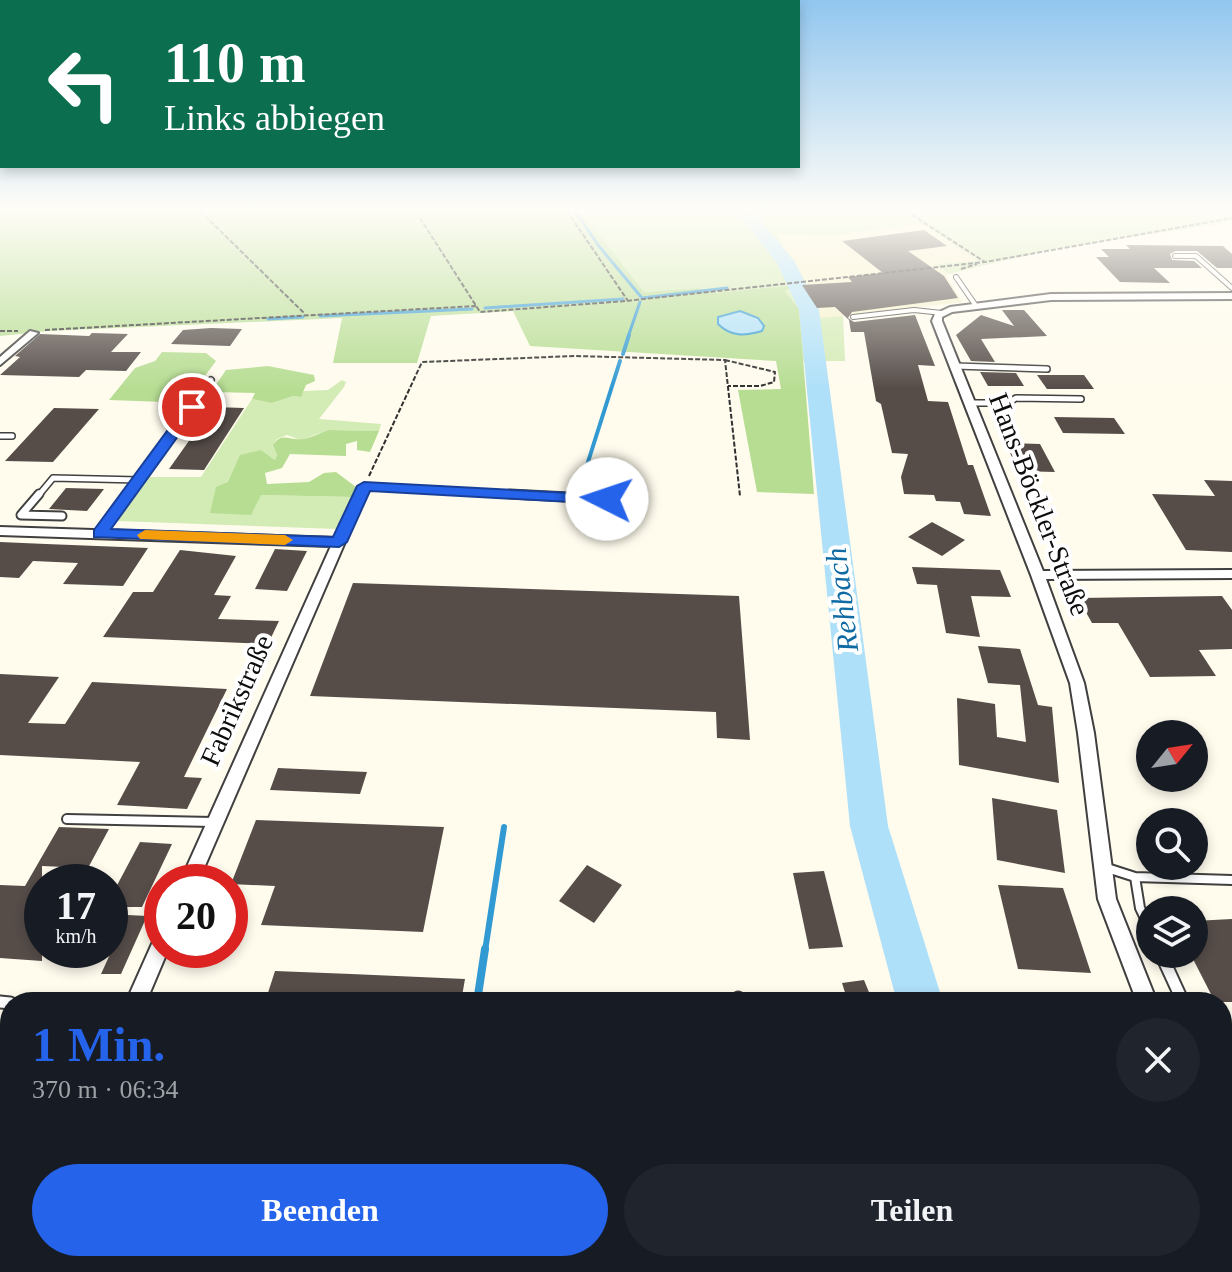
<!DOCTYPE html>
<html lang="de">
<head>
<meta charset="utf-8">
<style>
	body { margin:0; font-family:"Times New Roman",serif; background:#20242c; color:#f1f3f6; height:100vh; display:flex; flex-direction:column; font-size:30px; white-space:nowrap }
	* { box-sizing:border-box; margin:0 }
	p { font-size:26px; color:#9ea1a6 }
	.icon { flex:none; width:44px; height:44px; fill:none; stroke:currentColor; stroke-width:2; stroke-linecap:round; stroke-linejoin:round }
	.map { position:relative; flex:1; overflow:hidden }
	.panel { position:absolute; left:0px; top:992px; width:1232px; height:280px; display:flex; flex-direction:column; background:#171b24; border-radius:32px 32px 0 0; box-shadow:0 4px 12px #0003 }
	.panel>* { flex:none }
	.hud { position:absolute; left:0px; top:0px; width:800px; height:168px; box-shadow:0 4px 12px #0003; background:#0b6e4f; color:#fff; overflow:hidden }
	.needle { width:52px; rotate:60deg }
	.tools { position:absolute; left:1136px; top:720px; display:grid; gap:16px }
	.tools a { display:grid; place-items:center; width:72px; height:72px; border-radius:50%; background:#171b24; box-shadow:0 4px 12px #0003; font-size:40px }
	.speed { position:absolute; left:24px; top:864px; display:flex; gap:16px; font-size:40px; font-weight:700; text-align:center }
	.speed>* { display:grid; place-content:center; width:104px; height:104px; border-radius:50%; background:#171b24; box-shadow:0 4px 12px #0003; line-height:1 }
	.speed small { font-size:20px; font-weight:400 }
	.speed .limit { border:12px solid #d22; background:#fff; color:#111 }
	.pin { position:absolute; display:grid; place-items:center; width:68px; height:68px; color:#fff; margin:-34px; border:4px solid #fff; border-radius:50%; box-shadow:0 2px 8px #0007 }
	.me { position:absolute; width:88px; margin:-44px; rotate:274deg; stroke-linejoin:round; filter:drop-shadow(0 0 6px #0008) }
	.turn { display:flex; align-items:center; gap:28px; height:168px; padding:0 32px; font-size:36px }
	.turn .icon { width:104px; height:104px; stroke-width:2.5 }
	.turn b { display:block; font-size:56px; line-height:68px }
	.round { display:grid; place-items:center; flex:none; width:84px; height:84px; border-radius:42px; background:#20242c }
	.overview { display:flex; align-items:center; justify-content:space-between; height:136px; padding:0 32px }
	h1 { font-size:48px; font-weight:700; line-height:60px; color:#2563eb }
	.button { display:flex; gap:16px; margin-top:auto; padding:16px 32px }
	.button a { flex:1; height:92px; border-radius:48px; background:#2563eb; color:#fff; font-size:32px; font-weight:700; line-height:92px; text-align:center }
	.button a+a { background:#20242c; color:#f1f3f6 }
	.map>svg:first-child { display:block }
</style>
</head>
<body>
<div class="map">
<svg width="1232" height="1272" viewBox="0 0 1232 1272">
	<rect width="100%" height="100%" fill="#fffbed"/>
	<path fill="#f6f1cc" d="M922 224 981 262 937 265 949 274 946 276 963 302 817 319 776 234 836 235Z"/>
	<path fill="#d3ebb5" d="M581 211H734L740 216 763 211H1232V222L1053 249 949 274 936 264 979 261 922 224 836 235 777 234 817 318 843 316 845 361H803L799 309 785 291 793 285 714 293 697 288 644 292Z
		M342 380 346 382 344 387 319 419 381 424 379 431 328 430 301 440 287 435 277 439 273 445 277 455 275 460 261 450V495L352 497 337 529 117 521 150 477H201L252 399 272 403 293 396 300 397 304 391 328 390Z"/>
	<path fill="#b7dd93" d="M0 211H581L644 292 697 288 714 293 795 285 785 291 799 309 814 494 757 492 738 390 781 389 776 361 530 346 513 311 431 316 417 363H333L342 318 48 331 0 336Z
		M162 352 206 353 216 361 193 392H173L164 402 109 400 135 368 155 361Z
		M268 366 314 375 315 381 306 385 301 397 293 396 272 403 252 399 255 393 211 392 226 370Z
		M328 430 379 431 370 452 357 450V441L346 444V456L290 454 282 468 265 473 267 484 309 482 324 473 336 472 356 487 352 497 261 495 251 515 210 513 216 487 228 482 240 455 261 450 275 460 277 455 273 445C282 431 290 441 303 439 311 438 320 433 328 430Z"/>
	<path fill="#afe0f9" stroke="#329ad3" stroke-width="2" d="M740 311 758 318 764 326 762 331C745 336 731 337 718 324V317Z"/>
	<g fill="none" stroke-linecap="round" stroke-linejoin="round">
		<path stroke="#329ad3" stroke-width="3" d="M575 211 598 245 642 298 727 288
			M485 308 623 299
			M320 316 472 309
			M268 319 303 317
			M628 337 640 302"/>
		<path stroke="#329ad3" stroke-width="4" d="M623 354 629 335
			M581 484 620 361"/>
		<path stroke="#329ad3" stroke-width="6" d="M485 951 504 827"/>
		<path stroke="#329ad3" stroke-width="8" d="M477 1002 485 949
			M621 1262 633 1272"/>
		<path fill="#afe0f9" fill-rule="evenodd" d="M736 211H753L795 262 819 310 888 826 943 1002H897L850 826 799 310 777 263Z
			M969 1262H1023L1026 1272H972Z"/>
	</g>
	<path fill="#564d49" d="M924 230 947 246 908 251 944 276 958 298 852 312 848 318 854 322 915 315 935 366 918 365 928 401 948 402 968 465H973L991 516 964 514 960 502 936 501 934 495 904 494 901 477 908 454 892 453 881 404 876 401 864 332H851L849 320 835 307 817 308 802 285 852 282 848 277 883 273 842 241Z
		M1126 245 1223 246 1232 254V268H1217L1197 251H1175L1170 254 1172 260 1194 261 1202 268H1154L1170 283 1120 282 1096 257H1109L1101 249H1130Z
		M1002 310H1024L1047 336 981 339 995 362 971 361 956 335 981 315 1014 326Z
		M211 328 242 329 230 346 171 344 183 330Z
		M92 333 128 334 111 352H141L126 371 86 370 79 377 0 375 20 357 15 356 40 334 89 336Z
		M980 372 1016 373 1024 386H988Z
		M1037 375H1084L1094 389H1047Z
		M213 407 244 408 204 470 169 469Z
		M54 408 99 409 53 462 5 461Z
		M1054 417 1114 418 1125 434 1063 433Z
		M1005 443 1040 444 1055 472 1019 471Z
		M1204 480 1232 481V552L1186 550 1152 494 1215 496Z
		M66 488 104 489 87 511 49 509Z
		M932 522 965 540 942 556 908 537Z
		M0 542 46 544 148 548 123 586 63 584 78 563 33 561 19 578 0 577Z
		M275 549 307 551 287 591 255 589Z
		M180 550 236 556 214 595 231 596 218 619 279 621 268 644 103 637 133 592H153Z
		M912 567 1000 570 1011 597 971 596 980 637 946 633 937 585 917 584Z
		M353 583 739 596 750 740 717 738 716 712 310 696Z
		M1222 596 1232 610V649L1199 650 1216 676 1150 677 1118 623H1092L1078 598Z
		M978 646 1020 649 1038 705 1052 707 1059 783 959 765 957 698 995 704 997 737 1026 742 1020 685 988 683Z
		M0 674 59 677 28 723 65 724 92 682 227 689 184 777 202 778 187 809 117 805 140 762 0 755Z
		M278 768 367 772 360 794 270 790Z
		M992 798 1057 810 1065 873 997 860Z
		M256 820 444 827 423 932 261 925 275 886 231 884Z
		M59 827 109 829 88 868 42 866V961L0 958V885L25 886Z
		M140 842 172 844 142 907H110V891H114Z
		M587 865 622 885 594 923 559 901Z
		M824 871 843 947 809 949 793 873Z
		M998 885 1063 888 1091 973 1018 969Z
		M128 915 147 916 121 974H101Z
		M1232 919V1002H1215L1194 961V921Z
		M275 971 351 974 465 979 461 1002H265Z
		M864 980 873 1002H848L842 983Z"/>
	<g fill="none" stroke-linecap="round" stroke-linejoin="round">
		<defs>
			<path id="service-far4" d="M1175 256H1196L1232 288
				M956 277 976 306
				M853 317 914 310 942 313"/>
			<path id="service-far3" d="M955 366 1047 369
				M969 403H1008L1016 398 1081 399
				M0 436H12
				M38 496 53 478 139 480
				M128 496 211 380
				M360 496 364 486 547 496"/>
			<path id="service-far2" d="M39 494 21 515 62 516
				M510 494 607 499
				M100 534 129 494
				M339 542 361 494"/>
			<path id="service-far1" d="M67 819 213 822
				M1104 867 1135 877
				M1150 929 1140 908 1135 877 1232 880"/>
			<path id="service" d="M1161 954 1183 1002
				M738 998 739 1002
				M0 1002 10 1003
				M61 1002 135 1000
				M1222 1087 1232 1108
				M944 1262 947 1272"/>
			<path id="minor" d="M1232 293V299L1051 300 952 312 942 317V321L1043 571 1232 570V578L1046 579 1084 683 1094 733 1116 899 1157 1002H1137L1098 899 1078 733 1070 683 1031 575 932 321 935 314 950 307 1051 294Z
				M30 331 38 333 0 365V357Z
				M0 527 339 538 345 542 198 882H180L331 546 0 535Z
				M162 934V950H168L146 1002H126L155 937Z
				M1222 1156 1230 1159 1232 1164V1200L1224 1197 1222 1193Z
				M13 1262H38L34 1272H9Z"/>
		</defs>
		<use href="#service-far4" stroke="#404040" stroke-width="6"/>
		<use href="#service-far3" stroke="#404040" stroke-width="8"/>
		<use href="#service-far2" stroke="#404040" stroke-width="11"/>
		<use href="#service-far1" stroke="#404040" stroke-width="12"/>
		<use href="#service" stroke="#404040" stroke-width="15"/>
		<use href="#minor" stroke="#404040" stroke-width="4"/>
		<path stroke="#2f2f2f" stroke-width="2" stroke-dasharray="5 2" stroke-linecap="butt" d="M200 211 305 314
			M567 211 628 301
			M906 211 985 262
			M1229 211 1232 212
			M420 218 480 312 626 301 985 262 1232 218
			M961 269 977 264
			M45 330 476 306
			M0 331H18
			M725 360 775 372 774 382 760 386H728
			M184 434 193 435
			M369 476 422 362 575 356 725 360 740 496"/>
		<use href="#service-far4" stroke="#fff" stroke-width="4"/>
		<use href="#service-far3" stroke="#fff" stroke-width="5"/>
		<use href="#service-far2" stroke="#fff" stroke-width="7"/>
		<use href="#service-far1" stroke="#fff" stroke-width="8"/>
		<use href="#service" stroke="#fff" stroke-width="11"/>
		<use href="#minor" fill="#fff" fill-rule="evenodd"/>
	</g>
	<linearGradient id="sky" x2="0" y2="1"><stop stop-color="#91c6ef"/><stop offset="0.54" stop-color="#fffdf7"/><stop offset="1" stop-color="#fffdf7" stop-opacity="0"/></linearGradient>
	<rect width="1232" height="389" fill="url(#sky)"/>
	<path fill="#2563eb" stroke="#184099" stroke-width="2" d="M192 403 199 407 111 529 333 537 357 486 364 482 607 495 615 499 607 504 370 491 347 542 339 547 94 537V530L187 404Z"/>
	<path fill="#f59e0b" d="M145 530 285 535 293 540 285 545 140 539 137 535Z"/>
	<g text-anchor="middle" stroke-width="8" stroke-linejoin="round" paint-order="stroke">
		<g font-size="28" fill="#0d0d0d" stroke="#fff">
			<text transform="translate(1040 504) rotate(69)" y="10">Hans-Böckler-Straße</text>
			<text transform="translate(236 700) rotate(-66)" y="10">Fabrikstraße</text>
		</g>
		<g font-size="30" font-style="italic" fill="#106aa4" stroke="#fff">
			<text transform="translate(842 600) rotate(-97)" y="10">Rehbach</text>
		</g>
	</g>
</svg>
<div class="tools">
<a><svg class="needle" viewBox="-14 -14 28 28"><path d="M0-13l5 13h-10z" fill="#e53935"/><path d="M0 13l5-13h-10z" fill="#9ea1a6"/></svg></a>
<a><svg class="icon" aria-label="search" viewBox="0 0 24 24"><circle cx="10" cy="10" r="6"/><path d="M15 15l6 6"/></svg></a>
<a><svg class="icon" aria-label="layers" viewBox="0 0 24 24"><path d="M12 4l9 5-9 5-9-5zM3 14l9 5 9-5"/></svg></a>
</div>
<div class="speed"><div>17<small>km/h</small></div><div class="limit">20</div></div>
<div class="pin" style="left:192px;top:407px;background:#d93025"><svg class="icon" aria-label="arrive" viewBox="0 0 24 24"><path d="M6 21V4h12l-3 4 3 4H6"/></svg></div>
<svg class="me" style="left:607px;top:499px" viewBox="-20 -20 40 40"><circle r="19" fill="#fff"/><path d="M0-13L10 11 0 6-10 11z" fill="#2563eb"/></svg>
<div class="hud">
<div class="turn"><svg class="icon" aria-label="left" viewBox="0 0 24 24"><path d="M17 20v-9H6M10 6l-5 5 5 5"/></svg><div><b>110 m</b>Links abbiegen</div></div>
</div>
<section class="panel">
<div class="overview"><div><h1>1 Min.</h1><p>370 m · 06:34</p></div><a class="round"><svg class="icon" aria-label="close" viewBox="0 0 24 24"><path d="M6 6l12 12M18 6L6 18"/></svg></a></div>
<div class="button"><a>Beenden</a><a>Teilen</a></div>
</section>
</div>
</body>
</html>
